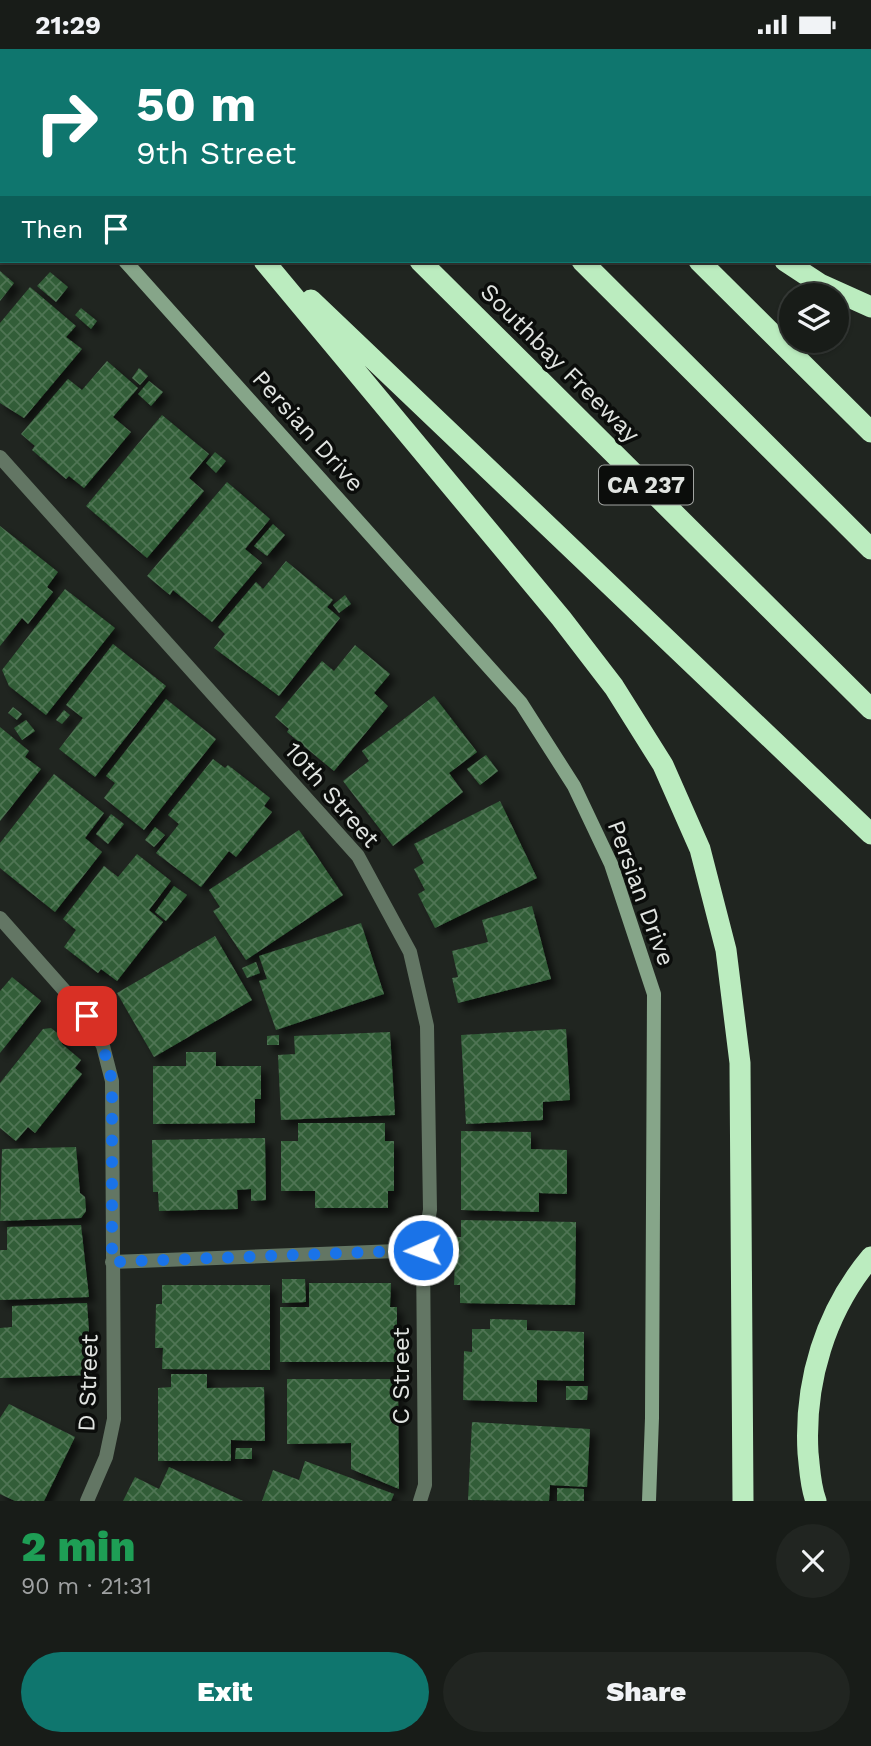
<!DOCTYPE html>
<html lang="en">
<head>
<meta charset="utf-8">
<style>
	body { margin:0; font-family:"Work Sans",sans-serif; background:#212521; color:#f1f3f6; height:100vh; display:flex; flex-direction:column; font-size:26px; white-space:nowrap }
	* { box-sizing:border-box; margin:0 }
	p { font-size:23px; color:#9fa1a2 }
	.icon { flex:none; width:38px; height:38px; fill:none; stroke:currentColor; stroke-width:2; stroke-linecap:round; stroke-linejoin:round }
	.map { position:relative; height:1452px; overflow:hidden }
	.drawer { display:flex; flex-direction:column; background:#181c18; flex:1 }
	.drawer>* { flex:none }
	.guide { position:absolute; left:0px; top:0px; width:872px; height:214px; box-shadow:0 2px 5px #0004,0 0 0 2px #363a37; background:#0f766e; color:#fff; overflow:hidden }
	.controls { position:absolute; left:779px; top:234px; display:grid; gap:14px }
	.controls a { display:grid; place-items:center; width:70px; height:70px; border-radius:50%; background:#181c18; box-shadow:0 2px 5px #0004,0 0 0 2px #363a37; font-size:35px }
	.pin { position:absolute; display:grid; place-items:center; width:60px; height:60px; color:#fff; margin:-30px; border-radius:14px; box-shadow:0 4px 10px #0006 }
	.me { position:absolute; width:77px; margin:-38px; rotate:268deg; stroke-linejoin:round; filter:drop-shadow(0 0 5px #0008) }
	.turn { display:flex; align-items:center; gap:24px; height:147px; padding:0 21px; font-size:32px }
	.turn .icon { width:91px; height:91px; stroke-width:2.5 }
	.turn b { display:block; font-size:49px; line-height:60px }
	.then { display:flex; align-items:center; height:66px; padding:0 21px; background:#0003; gap:14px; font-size:26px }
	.round { display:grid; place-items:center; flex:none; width:74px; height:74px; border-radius:37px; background:#212521 }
	.overview { display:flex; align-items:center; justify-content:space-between; height:119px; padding:0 21px }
	h1 { font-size:42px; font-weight:800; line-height:52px; color:#1e9e55 }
	.primary-button { display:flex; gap:14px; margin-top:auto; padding:14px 21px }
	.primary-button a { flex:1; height:80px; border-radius:42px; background:#0f766e; color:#fff; font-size:28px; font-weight:800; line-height:80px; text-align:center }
	.primary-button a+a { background:#212521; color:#f1f3f6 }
	.status { display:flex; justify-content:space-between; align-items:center; height:49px; padding:0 35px; background:#181c18; direction:ltr }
	.status svg { height:19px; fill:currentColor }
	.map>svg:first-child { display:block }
</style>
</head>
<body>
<div class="status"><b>21:29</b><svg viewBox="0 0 49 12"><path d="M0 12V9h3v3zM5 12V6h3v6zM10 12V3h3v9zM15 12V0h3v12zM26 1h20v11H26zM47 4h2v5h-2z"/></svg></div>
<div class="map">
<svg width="871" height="1452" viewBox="0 0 871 1452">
	<defs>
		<pattern id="building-cross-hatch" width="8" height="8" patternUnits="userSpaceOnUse" patternTransform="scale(1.75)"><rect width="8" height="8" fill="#315d37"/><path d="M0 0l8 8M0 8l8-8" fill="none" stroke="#4f7454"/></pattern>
		<filter id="shadow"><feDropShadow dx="6" dy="6" stdDeviation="3.5" flood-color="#0009"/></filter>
	</defs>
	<rect width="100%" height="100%" fill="#202520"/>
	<path fill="#262f26" d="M627 0H871V190L870 2Z"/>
	<path fill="url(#building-cross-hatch)" filter="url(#shadow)" d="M0 222 14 234 0 252Z
		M50 223 68 238 56 253 37 237Z
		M30 238 76 277 66 288 82 300 24 369 0 354V274Z
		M81 259 97 272 91 280 75 266Z
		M107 312 138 339 113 368 131 383 84 439 69 427 66 430 32 401 35 397 21 385 68 330 82 341Z
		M139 319 148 327 140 336 132 329Z
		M149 332 163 343 151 357 138 345Z
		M162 366 209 405 189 429 204 442 147 509 86 457Z
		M215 403 226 412 216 424 206 414Z
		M227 433 270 470 245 500 262 514 212 573 173 541 170 546 147 527Z
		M273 475 285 486 267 507 254 497Z
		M0 477 58 523 47 538 53 543 28 575 22 569 0 597Z
		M286 512 333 551 327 558 340 569 279 647 214 599 225 585 218 578 256 533 263 540Z
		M65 540 115 579 46 666 9 637 2 621Z
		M345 546 351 555 339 564 333 556Z
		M113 595 166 637 95 728 59 700 83 669 66 656Z
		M355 596 390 625 374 644 388 657 334 722 287 683 289 680 275 668 322 612 334 622Z
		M434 647 477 703 449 724 463 743 393 797 343 732 369 712 362 702Z
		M166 650 216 690 144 781 104 749 115 734 106 727Z
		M13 658 22 665 17 671 8 664Z
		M64 661 70 666 62 675 56 671Z
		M26 671 35 682 22 691 14 679Z
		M0 678 29 702 25 708 41 720 0 772Z
		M486 706 498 722 480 736 467 720Z
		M213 710 225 719 228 716 270 749 264 757 272 763 236 808 229 802 201 838 156 804 179 775 168 766Z
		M54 725 104 764 85 789 102 803 55 863 0 819V794Z
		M500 752 537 829 435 879 418 845 425 841 414 820 424 814 414 795Z
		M111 765 124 775 108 795 96 785Z
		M155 778 165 786 154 798 145 791Z
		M299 781 343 846 246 911 213 862 220 858 209 841Z
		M137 805 171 832 149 861 163 873 117 932 101 920 98 924 64 898 76 881 63 870 104 817 118 828Z
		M174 837 187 846 166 872 155 863Z
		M532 857 551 930 458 954 452 929 458 928 452 902 488 893 482 871Z
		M361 874 384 945 276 981 259 932 267 930 259 907Z
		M215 887 252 951 154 1008 117 944Z
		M256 913 260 924 247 929 242 919Z
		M12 928 41 952 0 1004V942Z
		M51 979 61 987 62 995 81 1011 75 1019 82 1025 35 1084 28 1078 16 1092 0 1079V1034L43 980Z
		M566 980 570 1051 543 1053V1071L466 1075 461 986Z
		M390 983 395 1066 281 1071 278 1006 295 1005 294 987Z
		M279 986V996H267V987Z
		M186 1003H216V1017H261V1050H255V1074L153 1075V1017H186Z
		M298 1074H385V1092H394V1142H388V1159H315V1142H281V1092H298Z
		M461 1082 531 1083V1100L567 1101V1145L539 1144V1163L461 1161Z
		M265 1089 266 1151 251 1152V1140L237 1141 238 1160 159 1162 158 1143H153L152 1091Z
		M76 1098 80 1144 85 1148 86 1162 81 1169 0 1172 2 1100Z
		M461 1171 576 1173 575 1256 460 1254V1236H454L456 1188H461Z
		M81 1176 89 1248 0 1251V1201H7V1178Z
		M282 1230H305L306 1253 282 1254Z
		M309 1234H391L390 1258H397V1313H280V1258H309Z
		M162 1236H270V1321L162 1320 163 1299H155L156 1255H162Z
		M87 1254 92 1326 0 1329V1279L12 1278V1257Z
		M490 1270 527 1271V1281L584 1283V1332L537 1331V1353L463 1351 464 1302 472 1303V1280H490Z
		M171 1325H207V1339L264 1338 265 1392 231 1391V1412H158V1339L171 1338Z
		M287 1330H398L399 1440 351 1420V1394L287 1395Z
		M566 1337H588L587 1351H566Z
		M9 1355 75 1388 44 1452H15L0 1445V1369Z
		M472 1373 590 1380 587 1438 550 1436 549 1452 468 1451Z
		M236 1399H252V1410H235Z
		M305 1412 394 1445 391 1452H262L273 1421 299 1431Z
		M169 1418 243 1452H123L135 1428 159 1440Z
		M557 1439 584 1440V1452H557Z"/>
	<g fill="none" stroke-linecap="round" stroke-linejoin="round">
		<path stroke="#637664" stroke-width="14" d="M698 0 700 2
			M870 134 871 135
			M0 408 358 807 410 903 427 977 430 1161 423 1201 425 1436 420 1452
			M0 869 87 967 103 997 112 1032 114 1370 106 1408 87 1452
			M112 1213 423 1201"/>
		<path stroke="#86a589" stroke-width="14" d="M0 72 2 74
			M125 212 521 654 574 737 611 815 654 945 652 1369 649 1452"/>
		<path stroke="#bbecbf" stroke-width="21" d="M57 0 58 2
			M208 0 210 2
			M370 0 372 2
			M494 0 496 2
			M264 212 561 569 614 638 663 716 700 800 726 901 740 1014 743 1452
			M420 212 871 660
			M582 212 871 500
			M699 212 871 383
			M785 212 820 235 871 258
			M311 251 871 785
			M816 1452C810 1436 810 1421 808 1404 804 1333 825 1263 871 1208"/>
	</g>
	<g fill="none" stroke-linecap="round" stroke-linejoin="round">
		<path stroke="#1a73e8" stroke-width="12" stroke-dasharray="0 21.6" d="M87 967 103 997 112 1032V1213L423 1201"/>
	</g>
	<g text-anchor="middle" stroke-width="7" stroke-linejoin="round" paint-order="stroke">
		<rect fill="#0b0d0b" stroke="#a1a4a1" stroke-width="2" x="599" y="416.5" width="94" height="39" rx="5"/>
		<g font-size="23" font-weight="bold" fill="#e1e4e1">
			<text x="646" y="444">CA 237</text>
		</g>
		<g font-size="24" fill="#e1e4e1" stroke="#0b0d0b">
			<text transform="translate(560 314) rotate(45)" y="8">Southbay Freeway</text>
			<text transform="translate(308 382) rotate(48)" y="8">Persian Drive</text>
			<text transform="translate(332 746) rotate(49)" y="8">10th Street</text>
			<text transform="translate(641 844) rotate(70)" y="8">Persian Drive</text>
			<text transform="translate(401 1327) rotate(-90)" y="8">C Street</text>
			<text transform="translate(88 1334) rotate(-88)" y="8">D Street</text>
		</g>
	</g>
</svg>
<div class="controls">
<a><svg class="icon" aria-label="layers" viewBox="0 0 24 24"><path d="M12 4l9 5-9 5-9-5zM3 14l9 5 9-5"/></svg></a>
</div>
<div class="pin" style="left:87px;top:967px;background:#d93025"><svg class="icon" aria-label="arrive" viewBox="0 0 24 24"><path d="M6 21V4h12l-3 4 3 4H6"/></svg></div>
<svg class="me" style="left:423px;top:1201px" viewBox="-20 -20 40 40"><circle r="17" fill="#1a73e8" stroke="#fff" stroke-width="3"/><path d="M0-11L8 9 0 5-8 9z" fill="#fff"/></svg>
<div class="guide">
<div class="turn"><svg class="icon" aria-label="right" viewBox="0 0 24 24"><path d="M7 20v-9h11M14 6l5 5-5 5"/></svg><div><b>50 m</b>9th Street</div></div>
<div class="then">Then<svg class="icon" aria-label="arrive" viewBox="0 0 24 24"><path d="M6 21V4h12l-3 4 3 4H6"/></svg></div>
</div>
</div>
<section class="drawer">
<div class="overview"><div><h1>2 min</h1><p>90 m · 21:31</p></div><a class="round"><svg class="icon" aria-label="close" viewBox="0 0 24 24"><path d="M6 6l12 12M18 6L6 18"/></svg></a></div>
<div class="primary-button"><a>Exit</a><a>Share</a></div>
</section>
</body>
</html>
